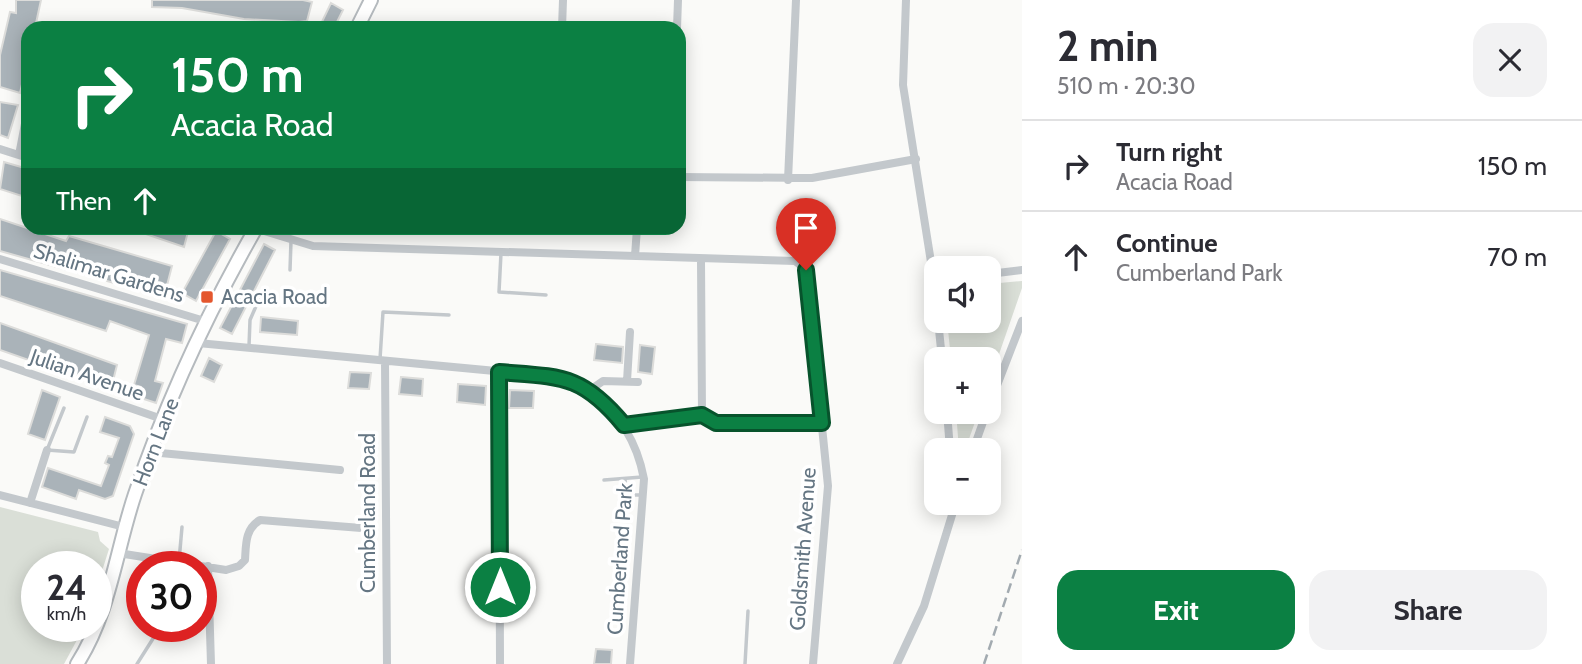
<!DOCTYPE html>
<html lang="en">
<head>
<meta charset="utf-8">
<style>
	body { margin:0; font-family:Cabin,sans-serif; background:#f2f2f3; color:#2b2b33; height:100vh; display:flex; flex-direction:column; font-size:26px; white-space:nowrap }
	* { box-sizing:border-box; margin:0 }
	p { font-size:23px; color:#7c7c81 }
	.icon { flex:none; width:38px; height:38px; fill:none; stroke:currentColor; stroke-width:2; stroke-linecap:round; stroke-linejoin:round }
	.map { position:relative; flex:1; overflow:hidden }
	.panel { display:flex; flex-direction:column; background:#fff; width:560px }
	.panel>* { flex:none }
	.hud { position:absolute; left:21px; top:21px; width:665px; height:214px; border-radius:21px; box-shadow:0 4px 18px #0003; background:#0b8043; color:#fff; overflow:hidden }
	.fabs { position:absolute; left:924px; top:256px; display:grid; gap:14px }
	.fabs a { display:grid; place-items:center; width:77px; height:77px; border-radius:14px; background:#fff; box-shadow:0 4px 18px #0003; font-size:35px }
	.speed { position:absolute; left:21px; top:551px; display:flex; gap:14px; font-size:35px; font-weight:700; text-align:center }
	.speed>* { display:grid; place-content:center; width:91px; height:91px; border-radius:50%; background:#fff; box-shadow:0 4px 18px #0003; line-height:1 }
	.speed small { font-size:18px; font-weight:400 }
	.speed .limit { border:10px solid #d22; background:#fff; color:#111 }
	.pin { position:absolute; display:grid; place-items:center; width:60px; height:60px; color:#fff; margin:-72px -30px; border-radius:50% 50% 50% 0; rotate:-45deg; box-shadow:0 0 7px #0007 }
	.pin .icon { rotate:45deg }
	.me { position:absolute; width:77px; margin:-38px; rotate:0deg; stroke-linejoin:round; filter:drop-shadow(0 0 5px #0008) }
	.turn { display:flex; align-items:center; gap:24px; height:147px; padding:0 35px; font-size:32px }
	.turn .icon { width:91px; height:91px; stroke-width:2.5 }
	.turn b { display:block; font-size:49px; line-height:60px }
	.then { display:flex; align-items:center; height:66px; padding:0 35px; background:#0003; gap:14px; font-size:26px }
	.round { display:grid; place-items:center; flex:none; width:74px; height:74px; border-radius:21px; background:#f2f2f3 }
	.summary { display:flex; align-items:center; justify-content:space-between; height:119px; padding:0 35px }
	h1 { font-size:42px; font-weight:700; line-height:52px }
	.action { display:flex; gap:14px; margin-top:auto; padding:14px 35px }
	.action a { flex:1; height:80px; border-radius:21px; background:#0b8043; color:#fff; font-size:28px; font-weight:700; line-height:80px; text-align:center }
	.action a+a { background:#f2f2f3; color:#2b2b33 }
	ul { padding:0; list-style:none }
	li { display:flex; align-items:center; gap:21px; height:91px; padding:0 35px; border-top:2px solid #e1e1e2 }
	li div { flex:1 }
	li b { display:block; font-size:26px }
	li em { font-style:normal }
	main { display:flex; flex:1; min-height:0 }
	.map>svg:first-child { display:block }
</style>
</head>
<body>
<main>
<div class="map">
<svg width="1022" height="664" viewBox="0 0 1022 664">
	<rect width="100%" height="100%" fill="#fafaf8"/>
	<path fill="#dadfd7" d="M1022 281V288L989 383V359H951L947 320H989V284Z
		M956 411H979L965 450H959Z
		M0 507 98 532 100 541 109 549 96 590V567H37V626L84 627 64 664H0Z"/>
	<path fill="#aab3b9" stroke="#dcdcda" stroke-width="2" d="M16 0H41L35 28H28V58L20 93 0 87V55L10 12 16 13Z
		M152 0H303L312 2 307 21 299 22 244 19 182 8 152 7Z
		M331 3 343 10 334 28H319Z
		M0 102 18 105 8 138 0 135Z
		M4 162 28 169V198L0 189Z
		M0 219 66 241 69 236 172 266 164 297 0 251Z
		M128 228H189L184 247Z
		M216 231 230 239 196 301 182 293Z
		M264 244 275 250 232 334 220 328Z
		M0 270 187 324 182 343 166 339 155 381 163 383 156 403 138 397 141 387 134 385 149 335 110 321 106 331 0 296Z
		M261 317 298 321 297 335 260 332Z
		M0 323 117 365 111 389 0 350Z
		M596 344 623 347 622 363 594 360Z
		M640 345 655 347 652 374 638 372Z
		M209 358 222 365 214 382 201 376Z
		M350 372 371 373 369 389 348 388Z
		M401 377 423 379 422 396 399 394Z
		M458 384 486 386 485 405 457 402Z
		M42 390 60 397 45 440 28 434Z
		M510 390 534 391 533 408H509Z
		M105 417 130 426 134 434 113 496 105 499 79 490 76 499 42 487 48 468 101 486 109 465 105 463 108 456 112 457 119 438 100 432Z
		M596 649 612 650 611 664H594Z"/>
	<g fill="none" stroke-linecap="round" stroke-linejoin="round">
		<defs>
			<path id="primary" d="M357 28 371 0
				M77 664C110 613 116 550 135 494 166 402 208 312 256 228"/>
		</defs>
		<use href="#primary" stroke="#b5babe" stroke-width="16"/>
		<path stroke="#c3c8cc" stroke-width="3.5" d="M501 253 499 292 546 295
			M290 270 291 241
			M249 346 250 320 263 290
			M380 359 383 312 449 315
			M64 408 47 450 74 452 87 417
			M625 479 626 495H643
			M604 480 642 477
			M179 561 182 527
			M137 664 161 626
			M745 664 748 611"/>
		<path stroke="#c3c8cc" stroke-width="8" d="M906 0 903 85 934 281
			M562 28 563 0
			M677 28 678 0
			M0 149 28 158
			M19 155 28 108
			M679 177 812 178 916 159
			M788 180 796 0
			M255 228 313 246 795 261 806 269 828 486 813 664
			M635 256 637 228
			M0 259 208 322
			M701 260 702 415 716 423H822
			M989 274 1022 270
			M936 281V304
			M938 320 942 359
			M198 343 559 377 590 390 603 381 638 382
			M385 361 387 664
			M0 363 162 419
			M499 372 500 664
			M627 381 630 332
			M590 390C619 414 637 441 644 479L630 664
			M989 406 1022 321
			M947 411 950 450
			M624 425 702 415
			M973 450 987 411
			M150 452 340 470
			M0 495 124 527
			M30 503 47 450
			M118 553 226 570 239 566 245 560C246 544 245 529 260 520L374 529
			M208 566 211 664
			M897 664 924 606 956 502"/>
		<use href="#primary" stroke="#fff" stroke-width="12"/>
		<path stroke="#a2aab0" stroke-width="2.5" stroke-dasharray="10 5" stroke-linecap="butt" d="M984 664 1022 550"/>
	</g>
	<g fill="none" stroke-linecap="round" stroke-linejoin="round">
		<defs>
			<path id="route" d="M500 587 499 372C561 377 582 374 624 425L702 415 716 423H822L806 270"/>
		</defs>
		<use href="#route" stroke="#07532c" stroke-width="18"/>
		<use href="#route" stroke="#0b8043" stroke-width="12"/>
	</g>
	<rect fill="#e4572e" stroke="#fff" stroke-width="2.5" x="200" y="290" width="14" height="14" rx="3.5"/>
	<g text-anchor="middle" stroke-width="7" stroke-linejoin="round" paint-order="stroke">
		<g font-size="21" fill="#657683" stroke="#fff">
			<text transform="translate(109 273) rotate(17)" y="7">Shalimar Gardens</text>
			<text transform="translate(87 375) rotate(19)" y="7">Julian Avenue</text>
			<text transform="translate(156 442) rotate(-69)" y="7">Horn Lane</text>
			<text transform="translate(368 513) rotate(-90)" y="7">Cumberland Road</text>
			<text transform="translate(803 549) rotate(-86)" y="7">Goldsmith Avenue</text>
			<text transform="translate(620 559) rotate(-86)" y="7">Cumberland Park</text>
		</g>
		<g font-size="21" fill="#657683" stroke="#fff" text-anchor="start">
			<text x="221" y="304">Acacia Road</text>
		</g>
	</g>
</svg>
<div class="fabs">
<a><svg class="icon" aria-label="sound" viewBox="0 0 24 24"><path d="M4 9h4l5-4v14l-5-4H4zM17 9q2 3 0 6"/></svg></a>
<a>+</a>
<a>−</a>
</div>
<div class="speed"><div>24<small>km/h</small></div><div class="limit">30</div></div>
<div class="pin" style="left:806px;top:270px;background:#d93025"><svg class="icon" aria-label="arrive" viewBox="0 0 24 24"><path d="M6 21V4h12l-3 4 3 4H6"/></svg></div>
<svg class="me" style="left:500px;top:587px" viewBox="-20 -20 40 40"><circle r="17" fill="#0b8043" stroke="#fff" stroke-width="3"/><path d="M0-11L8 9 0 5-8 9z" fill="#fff"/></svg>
<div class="hud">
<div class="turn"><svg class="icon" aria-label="right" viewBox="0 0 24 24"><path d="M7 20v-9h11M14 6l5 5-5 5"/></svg><div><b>150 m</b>Acacia Road</div></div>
<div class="then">Then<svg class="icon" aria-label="ahead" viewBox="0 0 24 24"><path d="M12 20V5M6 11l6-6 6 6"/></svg></div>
</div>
</div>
<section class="panel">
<div class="summary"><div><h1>2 min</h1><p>510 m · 20:30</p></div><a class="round"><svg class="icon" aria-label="close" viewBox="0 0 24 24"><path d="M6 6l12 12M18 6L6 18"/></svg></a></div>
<ul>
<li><svg class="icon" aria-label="right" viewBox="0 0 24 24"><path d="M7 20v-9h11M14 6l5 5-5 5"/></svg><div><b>Turn right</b><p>Acacia Road</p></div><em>150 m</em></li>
<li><svg class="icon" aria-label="ahead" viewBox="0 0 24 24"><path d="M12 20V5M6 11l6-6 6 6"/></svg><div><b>Continue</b><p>Cumberland Park</p></div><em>70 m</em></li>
</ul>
<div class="action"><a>Exit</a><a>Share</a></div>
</section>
</main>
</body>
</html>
